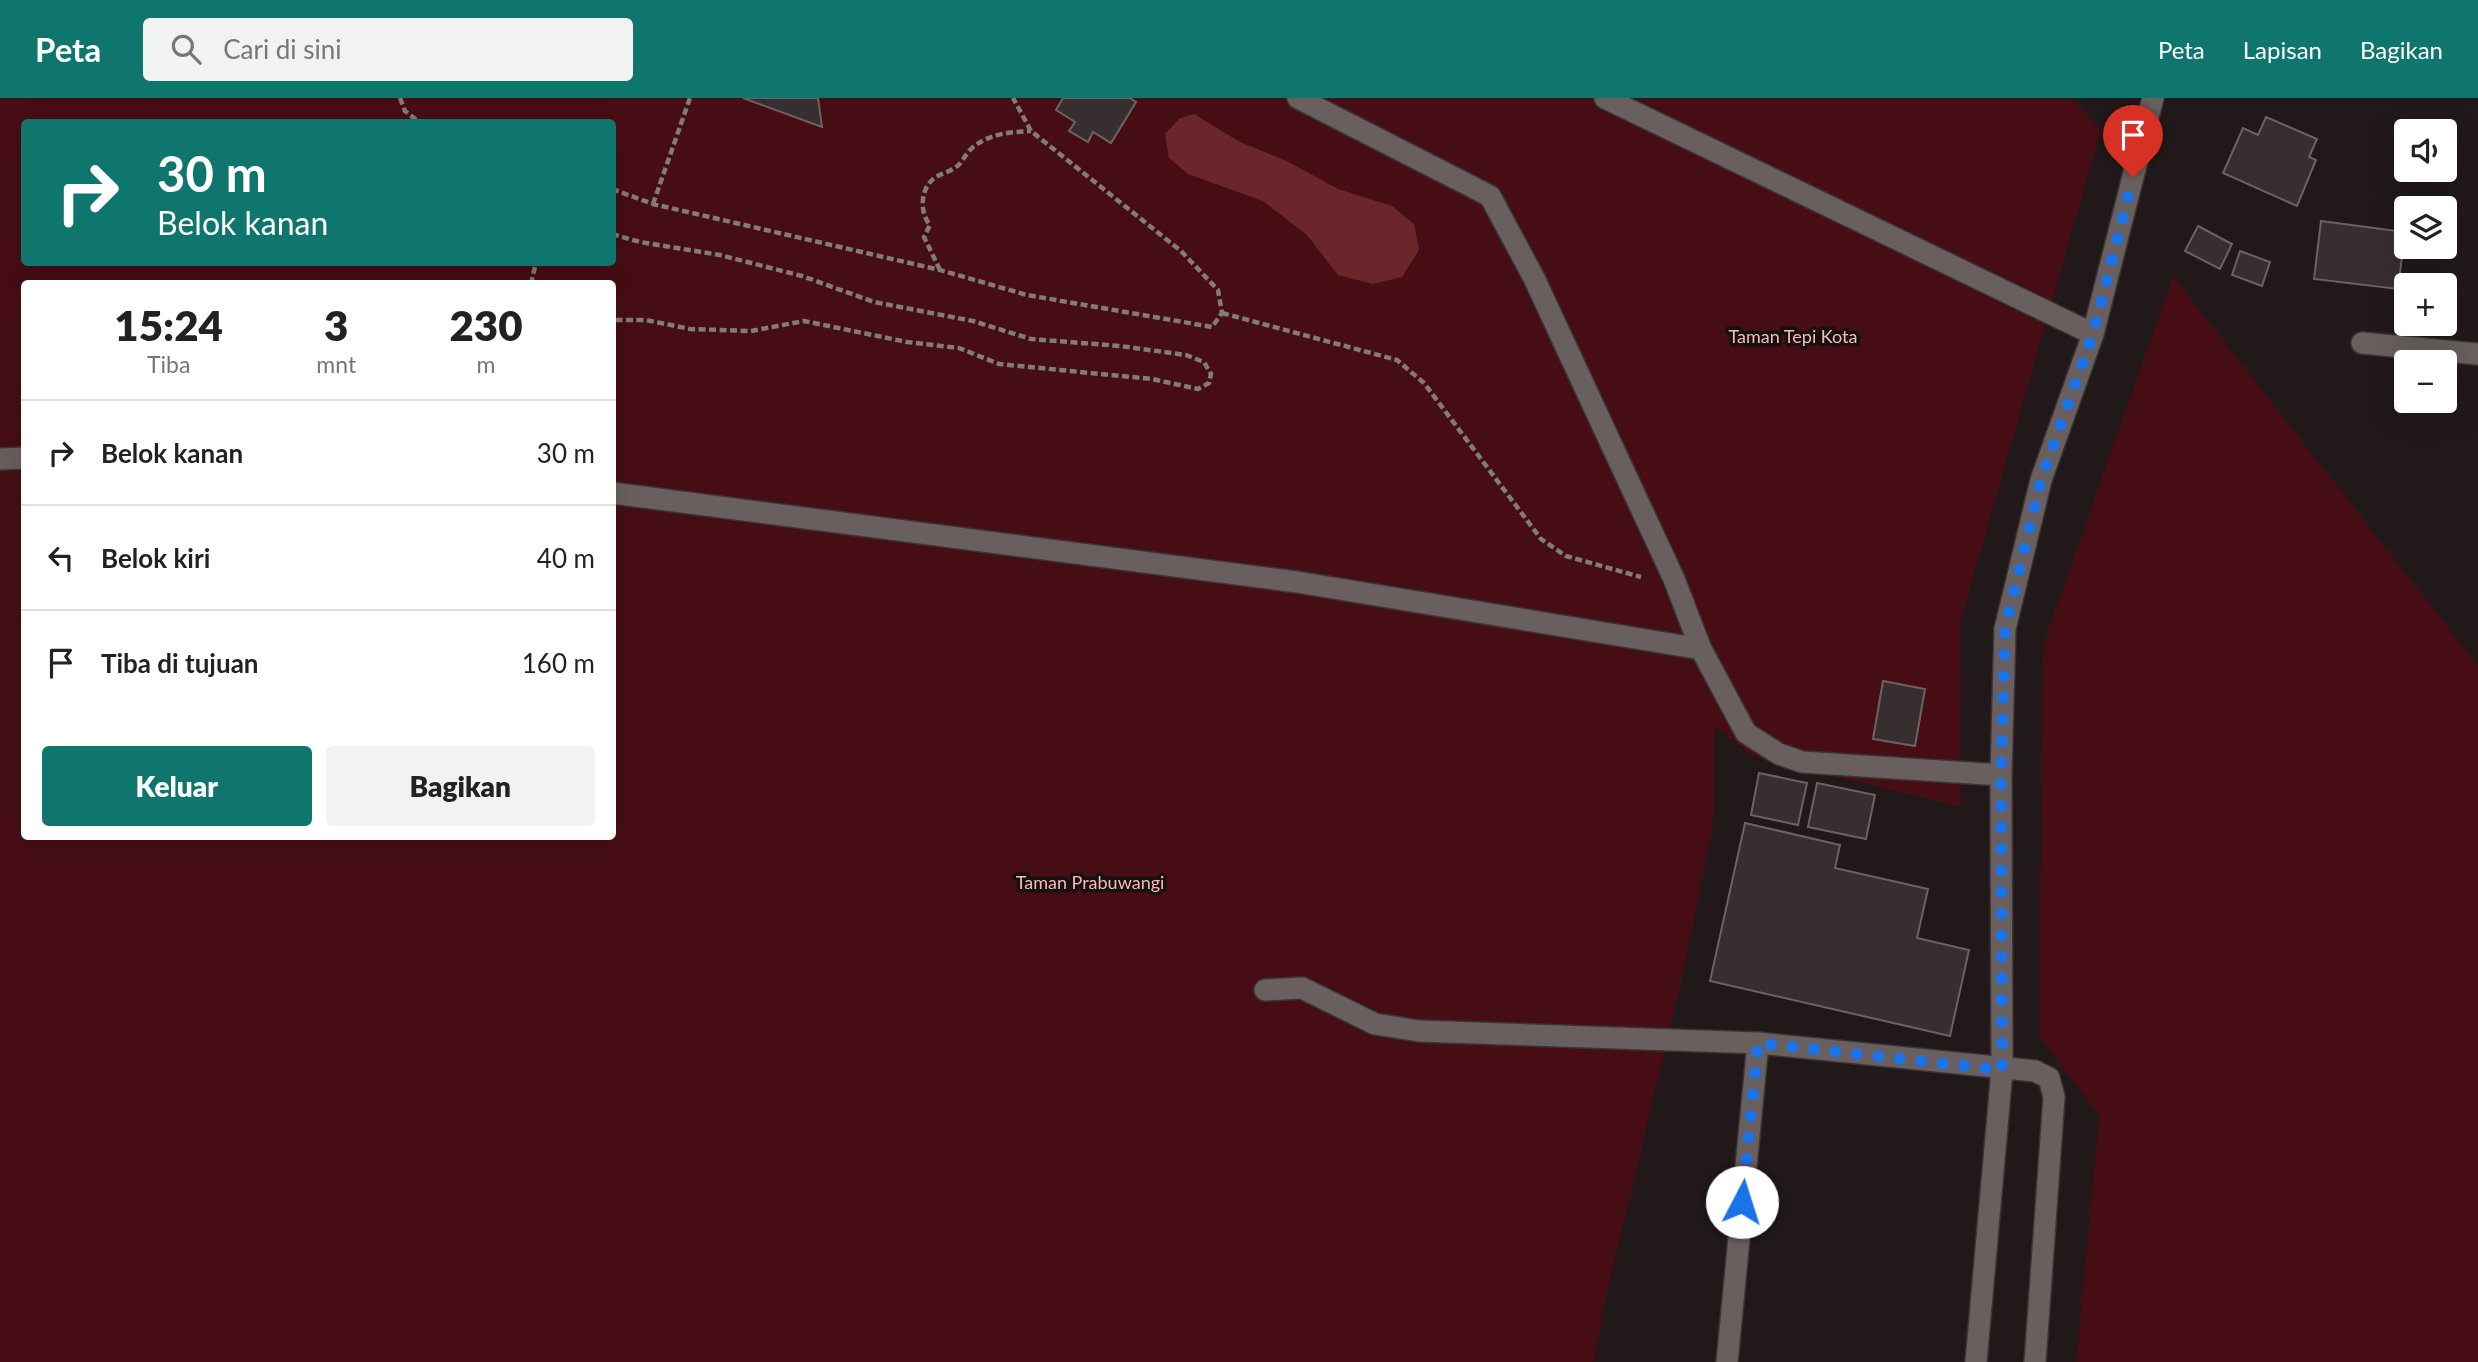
<!DOCTYPE html>
<html lang="id">
<head>
<meta charset="utf-8">
<style>
	body { margin:0; font-family:Lato,sans-serif; background:#f2f2f2; color:#222; height:100vh; display:flex; flex-direction:column; font-size:26px; white-space:nowrap }
	* { box-sizing:border-box; margin:0 }
	p { font-size:23px; color:#767676 }
	.icon { flex:none; width:38px; height:38px; fill:none; stroke:currentColor; stroke-width:2; stroke-linecap:round; stroke-linejoin:round }
	.map { position:relative; flex:1; overflow:hidden }
	.details { position:absolute; left:21px; top:182px; width:595px; height:560px; display:flex; flex-direction:column; background:#fff; border-radius:7px; box-shadow:0 7px 28px #0002 }
	.details>* { flex:none }
	.banner { position:absolute; left:21px; top:21px; width:595px; height:147px; border-radius:7px; box-shadow:0 7px 28px #0002; background:#0f766e; color:#fff; overflow:hidden }
	.tools { position:absolute; left:2394px; top:21px; display:grid; gap:14px }
	.tools a { display:grid; place-items:center; width:63px; height:63px; border-radius:7px; background:#fff; box-shadow:0 7px 28px #0002; font-size:35px }
	.pin { position:absolute; display:grid; place-items:center; width:60px; height:60px; color:#fff; margin:-72px -30px; border-radius:50% 50% 50% 0; rotate:-45deg; box-shadow:0 0 7px #0007 }
	.pin .icon { rotate:45deg }
	.me { position:absolute; width:77px; margin:-38px; rotate:5deg; stroke-linejoin:round; filter:drop-shadow(0 0 5px #0008) }
	.turn { display:flex; align-items:center; gap:24px; height:147px; padding:0 21px; font-size:32px }
	.turn .icon { width:91px; height:91px; stroke-width:2.5 }
	.turn b { display:block; font-size:49px; line-height:60px }
	.eta { display:flex; justify-content:space-evenly; align-items:center; height:119px; text-align:center }
	.eta b { font-size:42px; font-weight:800; line-height:49px }
	.cta { display:flex; gap:14px; margin-top:auto; padding:14px 21px }
	.cta a { flex:1; height:80px; border-radius:7px; background:#0f766e; color:#fff; font-size:28px; font-weight:800; line-height:80px; text-align:center }
	.cta a+a { background:#f2f2f2; color:#222 }
	ul { padding:0; list-style:none }
	li { display:flex; align-items:center; gap:21px; height:105px; padding:0 21px; border-top:2px solid #e0e0e0 }
	li div { flex:1 }
	li b { display:block; font-size:26px }
	li em { font-style:normal }
	header { display:flex; align-items:center; gap:42px; box-sizing:border-box; height:98px; padding:0 35px; background:#0f766e; color:#fff }
	header strong { font-size:33px }
	nav { display:flex; gap:38px; margin-inline-start:auto; font-size:24px }
	.search { width:490px; height:63px; background:#f2f2f2; display:flex; align-items:center; gap:18px; box-sizing:border-box; padding:0 24px; border-radius:7px; color:#767676; font-size:26px }
	.map>svg:first-child { display:block }
</style>
</head>
<body>
<header>
<strong>Peta</strong>
<div class="search"><svg class="icon" aria-label="search" viewBox="0 0 24 24"><circle cx="10" cy="10" r="6"/><path d="M15 15l6 6"/></svg>Cari di sini</div>
<nav><a>Peta</a><a>Lapisan</a><a>Bagikan</a></nav>
</header>
<div class="map">
<svg width="2478" height="1264" viewBox="0 0 2478 1264">
	<rect width="100%" height="100%" fill="#211919"/>
	<path fill="#460e14" fill-rule="evenodd" d="M0 0H2071L2101 32 1960 526 1961 709 1752 658 1715 628 1714 719 1686 862 1604 1208 1594 1264H0ZM24 24H612V164H24ZM24 186H612V738H24Z
		M2173 178 2478 568V1264H2076L2099 1017 2039 938 2043 547Z"/>
	<path fill="#6a262b" d="M1194 16 1240 44 1287 63 1338 91 1392 108 1414 126 1419 152 1402 179 1373 186 1338 177 1307 137 1263 103 1188 76 1169 60 1165 36 1180 20Z"/>
	<path fill="#372f2f" stroke="#6c6262" stroke-width="2" d="M743 0H818L822 29Z
		M1063 0H1130L1136 4 1111 45 1093 34 1088 44 1069 33 1075 24 1056 12Z
		M2266 19 2317 41 2309 59 2316 62 2297 108 2223 75 2243 30 2258 37Z
		M2321 123 2405 134 2398 191 2314 181Z
		M2198 128 2232 146 2220 171 2185 153Z
		M2240 153 2270 164 2262 188 2232 177Z
		M1883 583 1925 591 1915 648 1873 641Z
		M1759 675 1807 685 1798 727 1751 717Z
		M1817 685 1875 697 1866 741 1808 729Z
		M1745 725 1840 747 1835 770 1928 791 1917 840 1969 852 1950 938 1710 883Z"/>
	<g fill="none" stroke-linecap="round" stroke-linejoin="round">
		<defs>
			<path id="minor" d="M1298 0 1490 98 1534 180 1674 481 1701 551
				M1605 0 2093 236
				M2362 245 2478 256
				M0 361 24 360
				M612 395 1297 484 1701 551 1746 635 1779 656 1802 664 2001 677
				M1265 892 1302 890 1375 926 1419 933 1758 945 2035 973 2049 980 2054 999 2035 1264
				M1727 1264 1758 945
				M1976 1264 2002 972 2001 677 2005 531 2041 382 2093 236 2153 0"/>
		</defs>
		<use href="#minor" stroke="#3a3535" stroke-width="24"/>
		<path stroke="#817b7a" stroke-width="4.5" stroke-dasharray="7 3.5" stroke-linecap="butt" d="M400 0 405 13 419 24
			M612 91 653 106 940 172 1027 197 1212 229 1222 215 1218 192 1181 153 1031 33 1013 0
			M653 106 690 0
			M612 136 640 144 720 157 802 178 874 204 973 223 1031 241 1120 248 1186 257 1204 264 1211 276 1209 285 1198 291 1152 281 999 266 959 250 907 244 804 223 751 233 690 231 646 222H612
			M940 172 924 139 930 127C919 114 920 89 936 79 942 75 950 74 956 69 962 65 965 57 970 52 986 36 1009 34 1031 33
			M531 186 536 164
			M1222 215 1397 262 1424 285 1541 441 1566 458 1641 479"/>
		<use href="#minor" stroke="#695f5f" stroke-width="21"/>
	</g>
	<g fill="none" stroke-linecap="round" stroke-linejoin="round">
		<path stroke="#1a73e8" stroke-width="12" stroke-dasharray="0 21.6" d="M1742 1104 1758 945 2002 972 2001 677 2005 531 2041 382 2093 236 2133 79"/>
	</g>
	<g text-anchor="middle" stroke-width="7" stroke-linejoin="round" paint-order="stroke">
		<g font-size="18" fill="#f9b8b8" stroke="#171010">
			<text x="1793" y="245">Taman Tepi Kota</text>
			<text x="1090" y="791">Taman Prabuwangi</text>
		</g>
	</g>
</svg>
<div class="tools">
<a><svg class="icon" aria-label="sound" viewBox="0 0 24 24"><path d="M4 9h4l5-4v14l-5-4H4zM17 9q2 3 0 6"/></svg></a>
<a><svg class="icon" aria-label="layers" viewBox="0 0 24 24"><path d="M12 4l9 5-9 5-9-5zM3 14l9 5 9-5"/></svg></a>
<a>+</a>
<a>−</a>
</div>
<div class="pin" style="left:2133px;top:79px;background:#d93025"><svg class="icon" aria-label="arrive" viewBox="0 0 24 24"><path d="M6 21V4h12l-3 4 3 4H6"/></svg></div>
<svg class="me" style="left:1742px;top:1104px" viewBox="-20 -20 40 40"><circle r="19" fill="#fff"/><path d="M0-13L10 11 0 6-10 11z" fill="#1a73e8"/></svg>
<div class="banner">
<div class="turn"><svg class="icon" aria-label="right" viewBox="0 0 24 24"><path d="M7 20v-9h11M14 6l5 5-5 5"/></svg><div><b>30 m</b>Belok kanan</div></div>
</div>
<section class="details">
<div class="eta">
<div><b>15:24</b><p>Tiba</p></div>
<div><b>3</b><p>mnt</p></div>
<div><b>230</b><p>m</p></div>
</div>
<ul>
<li><svg class="icon" aria-label="right" viewBox="0 0 24 24"><path d="M7 20v-9h11M14 6l5 5-5 5"/></svg><div><b>Belok kanan</b></div><em>30 m</em></li>
<li><svg class="icon" aria-label="left" viewBox="0 0 24 24"><path d="M17 20v-9H6M10 6l-5 5 5 5"/></svg><div><b>Belok kiri</b></div><em>40 m</em></li>
<li><svg class="icon" aria-label="arrive" viewBox="0 0 24 24"><path d="M6 21V4h12l-3 4 3 4H6"/></svg><div><b>Tiba di tujuan</b></div><em>160 m</em></li>
</ul>
<div class="cta"><a>Keluar</a><a>Bagikan</a></div>
</section>
</div>
</body>
</html>
